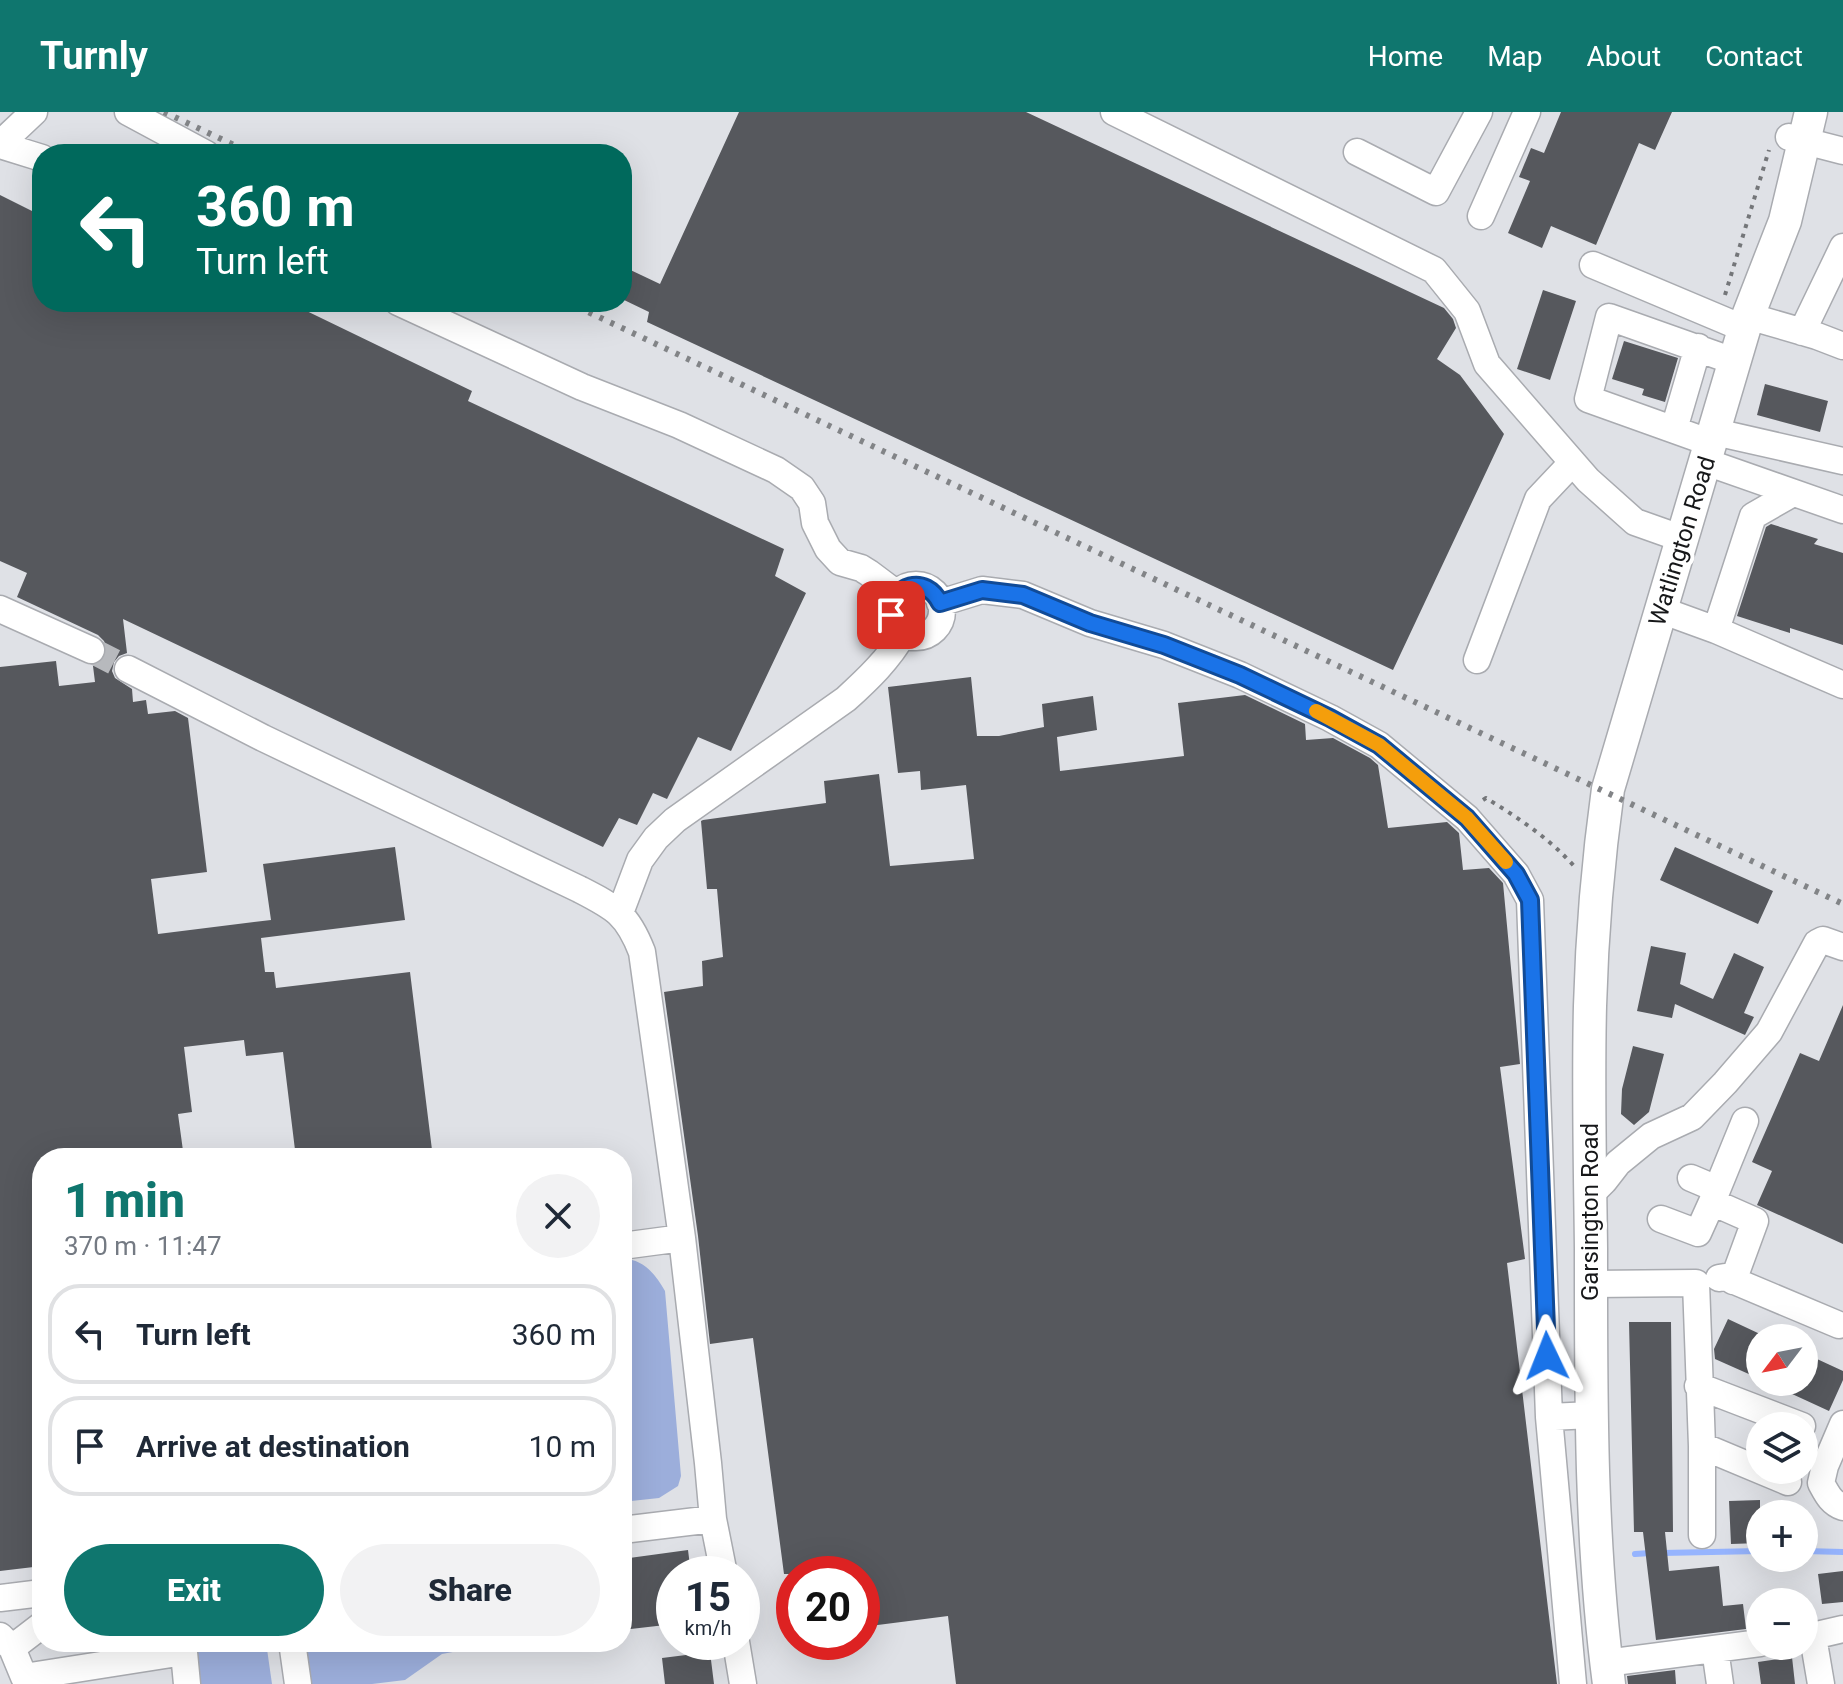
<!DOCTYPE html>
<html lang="en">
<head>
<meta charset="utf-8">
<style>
	body { margin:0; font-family:Roboto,sans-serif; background:#f2f2f3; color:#1f2937; height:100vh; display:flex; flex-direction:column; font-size:30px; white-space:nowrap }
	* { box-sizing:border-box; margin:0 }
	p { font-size:26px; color:#747a83 }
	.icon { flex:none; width:44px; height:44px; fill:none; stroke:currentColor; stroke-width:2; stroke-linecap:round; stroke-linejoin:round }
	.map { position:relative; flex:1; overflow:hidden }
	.sheet { position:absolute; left:32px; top:1036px; width:600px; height:504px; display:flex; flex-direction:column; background:#fff; border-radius:32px; box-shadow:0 8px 32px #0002 }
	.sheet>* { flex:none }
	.banner { position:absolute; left:32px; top:32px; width:600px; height:168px; border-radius:32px; box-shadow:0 8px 32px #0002; background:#00695c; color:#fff; overflow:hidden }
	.needle { width:52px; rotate:238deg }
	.fabs { position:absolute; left:1746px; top:1212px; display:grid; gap:16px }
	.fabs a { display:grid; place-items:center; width:72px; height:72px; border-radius:50%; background:#fff; box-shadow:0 8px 32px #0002; font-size:40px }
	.speed { position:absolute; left:656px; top:1444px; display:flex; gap:16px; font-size:40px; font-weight:700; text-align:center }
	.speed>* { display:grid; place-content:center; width:104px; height:104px; border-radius:50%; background:#fff; box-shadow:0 8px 32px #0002; line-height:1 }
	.speed small { font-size:20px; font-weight:400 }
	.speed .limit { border:12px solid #d22; background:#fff; color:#111 }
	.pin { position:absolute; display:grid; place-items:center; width:68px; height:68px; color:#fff; margin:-34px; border-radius:16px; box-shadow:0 4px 12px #0006 }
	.me { position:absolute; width:88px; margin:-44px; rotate:358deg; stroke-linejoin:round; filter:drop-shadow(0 0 6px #0008) }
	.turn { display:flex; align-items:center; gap:28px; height:168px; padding:0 32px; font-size:36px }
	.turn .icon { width:104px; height:104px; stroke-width:2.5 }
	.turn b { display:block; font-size:56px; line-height:68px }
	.round { display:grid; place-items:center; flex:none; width:84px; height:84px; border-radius:42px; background:#f2f2f3 }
	.headline { display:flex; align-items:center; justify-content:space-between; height:136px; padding:0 32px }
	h1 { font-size:48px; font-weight:800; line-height:60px; color:#0f766e }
	.action { display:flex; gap:16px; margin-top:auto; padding:16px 32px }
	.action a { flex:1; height:92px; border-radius:48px; background:#0f766e; color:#fff; font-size:32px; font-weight:800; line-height:92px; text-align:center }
	.action a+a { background:#f2f2f3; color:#1f2937 }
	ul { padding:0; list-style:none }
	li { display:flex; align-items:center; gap:24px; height:100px; margin:0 16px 12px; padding:0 16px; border:4px solid #e0e1e3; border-radius:32px }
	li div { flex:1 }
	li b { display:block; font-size:30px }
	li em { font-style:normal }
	header { display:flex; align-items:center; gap:48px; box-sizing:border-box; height:112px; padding:0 40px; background:#0f766e; color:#fff }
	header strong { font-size:38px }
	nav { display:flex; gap:44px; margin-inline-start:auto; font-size:28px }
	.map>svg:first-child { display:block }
</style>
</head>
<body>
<header>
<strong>Turnly</strong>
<nav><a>Home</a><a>Map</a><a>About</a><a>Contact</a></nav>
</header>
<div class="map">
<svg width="1843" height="1572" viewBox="0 0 1843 1572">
	<rect width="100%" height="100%" fill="#dfe1e6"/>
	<path fill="#9caedb" d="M622 1147C643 1146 656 1163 665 1179L681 1364 678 1374 659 1386 622 1390Z
		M190 1530H266L272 1572H195Z
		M305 1530H468L469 1537 442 1542 405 1568 372 1572H310Z"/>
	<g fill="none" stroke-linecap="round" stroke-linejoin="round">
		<path stroke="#96b4fe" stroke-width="6" d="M1804 1439 1843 1440
			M1662 1441 1760 1439
			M1635 1442 1651 1441"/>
	</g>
	<path fill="#56585d" d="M739 0H1026L1444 196 1453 207 1456 216 1437 247 1460 263 1504 322 1393 558 647 210 649 200 622 187V154L660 172Z
		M1561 0H1672L1655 38 1639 31 1596 133 1551 114 1542 136 1508 121 1530 69 1519 65 1531 36 1544 41Z
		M0 83 42 104V190H288L472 279 468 289 784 437 775 464 806 481 731 639 698 625 667 687 653 681 637 713 619 706 603 735 123 507 127 541 119 544 114 550 112 559 115 566 132 577 133 590 146 588 148 602 175 599 188 606 207 760 151 767 158 822 271 808 263 752 395 735 405 808 261 826 265 860H274L276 876 410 860 433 1046H296L283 940 246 944 244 928 184 935 192 1000 178 1002 184 1046H42V1454L0 1459V555L56 549 59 574 95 570 93 554 101 550 105 545 107 537 104 529 98 523 17 485 27 461 0 449Z
		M1543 178 1576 189 1550 268 1517 257Z
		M1624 229 1678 246 1665 290 1642 283 1644 277 1612 267Z
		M1765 272 1828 289 1820 320 1757 303Z
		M1771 412 1818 427 1814 432 1843 441V533L1790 516V521L1737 504 1766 415Z
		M971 565 977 624H999L1044 615 1042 592 1093 584 1097 618 1057 625 1060 659 1184 644 1178 591 1245 583 1305 612 1306 628 1333 626 1370 646 1378 653 1388 716 1447 710 1459 721 1463 758 1489 756 1503 771 1520 952 1500 955 1525 1147 1507 1151 1557 1572H956L948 1504 862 1515V1462H784L753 1226 710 1232 698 1124 664 880 703 874 702 849 723 845 717 777H707L701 709 703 708 826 691 824 669 879 662 890 754 974 747 966 673 921 678 920 659 898 661 888 575Z
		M1675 735 1773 779 1758 812 1660 768Z
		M1651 834 1686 841 1680 872 1713 887 1734 841 1764 855 1744 901 1754 905 1745 923 1675 892 1672 906 1637 899Z
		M1843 893V1132L1757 1093 1772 1059 1752 1050 1800 941 1819 949Z
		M1633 934 1664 942 1649 1000 1634 1013 1621 1002 1622 977Z
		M1728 1207 1760 1222V1267L1715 1247 1714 1237Z
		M1629 1210H1671L1673 1420H1665L1669 1459 1719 1454 1723 1494 1743 1492 1746 1517 1656 1528 1643 1420H1634Z
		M1804 1241 1843 1259V1268L1829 1299 1766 1270H1804Z
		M1760 1388V1431L1731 1432 1729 1389Z
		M688 1438 691 1462H674V1512L622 1518V1447Z
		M1843 1459V1490L1822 1492 1818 1462Z
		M710 1540 714 1572H665L662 1546Z
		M1792 1545 1795 1572H1761L1758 1550Z
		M1675 1558 1676 1572H1628L1627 1564Z"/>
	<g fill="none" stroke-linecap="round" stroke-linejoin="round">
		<path stroke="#b7b9bd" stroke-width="26" stroke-dasharray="26 13" stroke-linecap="butt" d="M91 538 128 557"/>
		<defs>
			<path id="minor" d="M128 0 206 42
				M1114 0 1434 158 1467 199 1487 252 1588 368 1635 410 1683 427
				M1789 25 1843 39
				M0 32 34 0
				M0 33 42 46
				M1357 40 1436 80 1479 0
				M1481 104 1527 0
				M1593 153 1745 217
				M398 190 582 275 679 313 776 358 802 376 812 391 815 411 828 437 840 450 861 456 869 461 897 482
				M1748 204 1817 224 1843 234
				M1802 220 1843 135
				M1674 317 1698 235
				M1715 320 1843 349
				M1711 331 1588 287 1609 205 1736 250
				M1706 350 1843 398
				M890 499a26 26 0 1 1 52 0a26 26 0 1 1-52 0Z
				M940 491 982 478 1023 483 1090 511 1164 533 1240 563 1330 606 1379 633 1467 706 1516 762 1530 788 1549 1305 1592 1303
				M0 497 91 538
				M1661 498 1716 518 1843 573
				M1716 518 1753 404 1793 381
				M1477 548 1538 387 1572 351
				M128 557 263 626 579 777C614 795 627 801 642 840L682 1126 708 1351 713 1407 724 1462
				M620 801 640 748 656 726 675 708 846 587C868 567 889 547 903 522
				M1691 1066 1717 1077
				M1590 1083 1604 1069 1618 1051 1651 1024 1692 1005 1725 971 1769 920 1817 831 1823 828 1843 835
				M1712 1090 1745 1009
				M1661 1107 1698 1121 1712 1090 1755 1109 1733 1169
				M622 1134 682 1126
				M1719 1166 1725 1165 1839 1213
				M1591 1172 1696 1171 1702 1334V1423
				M1698 1274 1802 1314
				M1549 1305 1573 1572
				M1843 1312 1825 1354 1821 1371C1827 1382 1831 1391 1843 1395
				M1702 1334 1788 1370
				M622 1418 713 1407
				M0 1486 42 1481
				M0 1524 12 1536 24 1565 184 1540
				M1813 1525 1821 1572
				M1804 1526 1843 1517
				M183 1530 187 1572
				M292 1530 298 1572
				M736 1530 743 1572
				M12 1536 42 1513
				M1715 1537 1720 1572
				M1606 1551 1760 1531"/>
			<path id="major" d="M1609 1572C1590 1428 1591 1281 1591 1136 1590 1056 1588 975 1590 894 1592 821 1598 749 1608 677L1748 204 1785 109 1811 0"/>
		</defs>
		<use href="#minor" stroke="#a9abb0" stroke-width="29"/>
		<use href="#major" stroke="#a9abb0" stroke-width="35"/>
		<path stroke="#747679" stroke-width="4" stroke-dasharray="4 6" stroke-linecap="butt" d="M1725 183 1769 38
			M1483 688 1486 686C1517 705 1549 726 1574 754"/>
		<use href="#minor" stroke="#fff" stroke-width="26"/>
		<use href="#major" stroke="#fff" stroke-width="32"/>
		<path stroke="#828487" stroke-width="6" stroke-dasharray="4 8" stroke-linecap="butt" d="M164 0 253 42
			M567 190 1843 792"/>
	</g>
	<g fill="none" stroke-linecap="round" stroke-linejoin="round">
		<defs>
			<path id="route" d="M891 503C891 472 926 462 940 491L982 478 1023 483 1090 511 1164 533 1240 563 1330 606 1379 633 1467 706 1516 762 1530 788 1547 1244"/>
		</defs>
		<use href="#route" stroke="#114b97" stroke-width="20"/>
		<use href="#route" stroke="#1a73e8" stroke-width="14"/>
		<path stroke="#f59e0b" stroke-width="14" d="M1316 599 1379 633 1467 706 1506 750"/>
	</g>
	<g text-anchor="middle" stroke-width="8" stroke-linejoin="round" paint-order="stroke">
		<g font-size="24" fill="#161719" stroke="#fff">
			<text transform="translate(1682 429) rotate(-73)" y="8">Watlington Road</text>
			<text transform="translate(1590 1100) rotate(-90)" y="8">Garsington Road</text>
		</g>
	</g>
</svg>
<div class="fabs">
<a><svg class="needle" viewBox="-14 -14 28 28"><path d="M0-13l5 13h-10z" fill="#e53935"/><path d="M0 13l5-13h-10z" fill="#747a83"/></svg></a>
<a><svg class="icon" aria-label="layers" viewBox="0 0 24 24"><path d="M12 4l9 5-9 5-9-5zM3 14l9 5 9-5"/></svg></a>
<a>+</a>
<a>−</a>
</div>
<div class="speed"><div>15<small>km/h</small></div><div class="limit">20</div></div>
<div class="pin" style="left:891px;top:503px;background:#d93025"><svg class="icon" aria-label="arrive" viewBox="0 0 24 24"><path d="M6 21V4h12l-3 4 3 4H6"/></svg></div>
<svg class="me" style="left:1547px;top:1244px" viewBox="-20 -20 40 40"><path d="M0-17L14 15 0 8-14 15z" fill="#1a73e8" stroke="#fff" stroke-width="4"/></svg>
<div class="banner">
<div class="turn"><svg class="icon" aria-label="left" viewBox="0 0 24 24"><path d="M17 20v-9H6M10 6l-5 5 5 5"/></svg><div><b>360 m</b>Turn left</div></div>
</div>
<section class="sheet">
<div class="headline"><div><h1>1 min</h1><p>370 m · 11:47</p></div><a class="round"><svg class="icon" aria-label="close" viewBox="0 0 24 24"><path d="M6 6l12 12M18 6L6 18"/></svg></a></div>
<ul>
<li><svg class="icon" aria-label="left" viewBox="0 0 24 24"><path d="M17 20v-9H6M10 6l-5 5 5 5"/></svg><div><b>Turn left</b></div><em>360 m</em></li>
<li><svg class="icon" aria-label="arrive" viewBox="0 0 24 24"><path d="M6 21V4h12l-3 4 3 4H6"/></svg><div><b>Arrive at destination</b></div><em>10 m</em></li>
</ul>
<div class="action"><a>Exit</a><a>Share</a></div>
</section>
</div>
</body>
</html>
